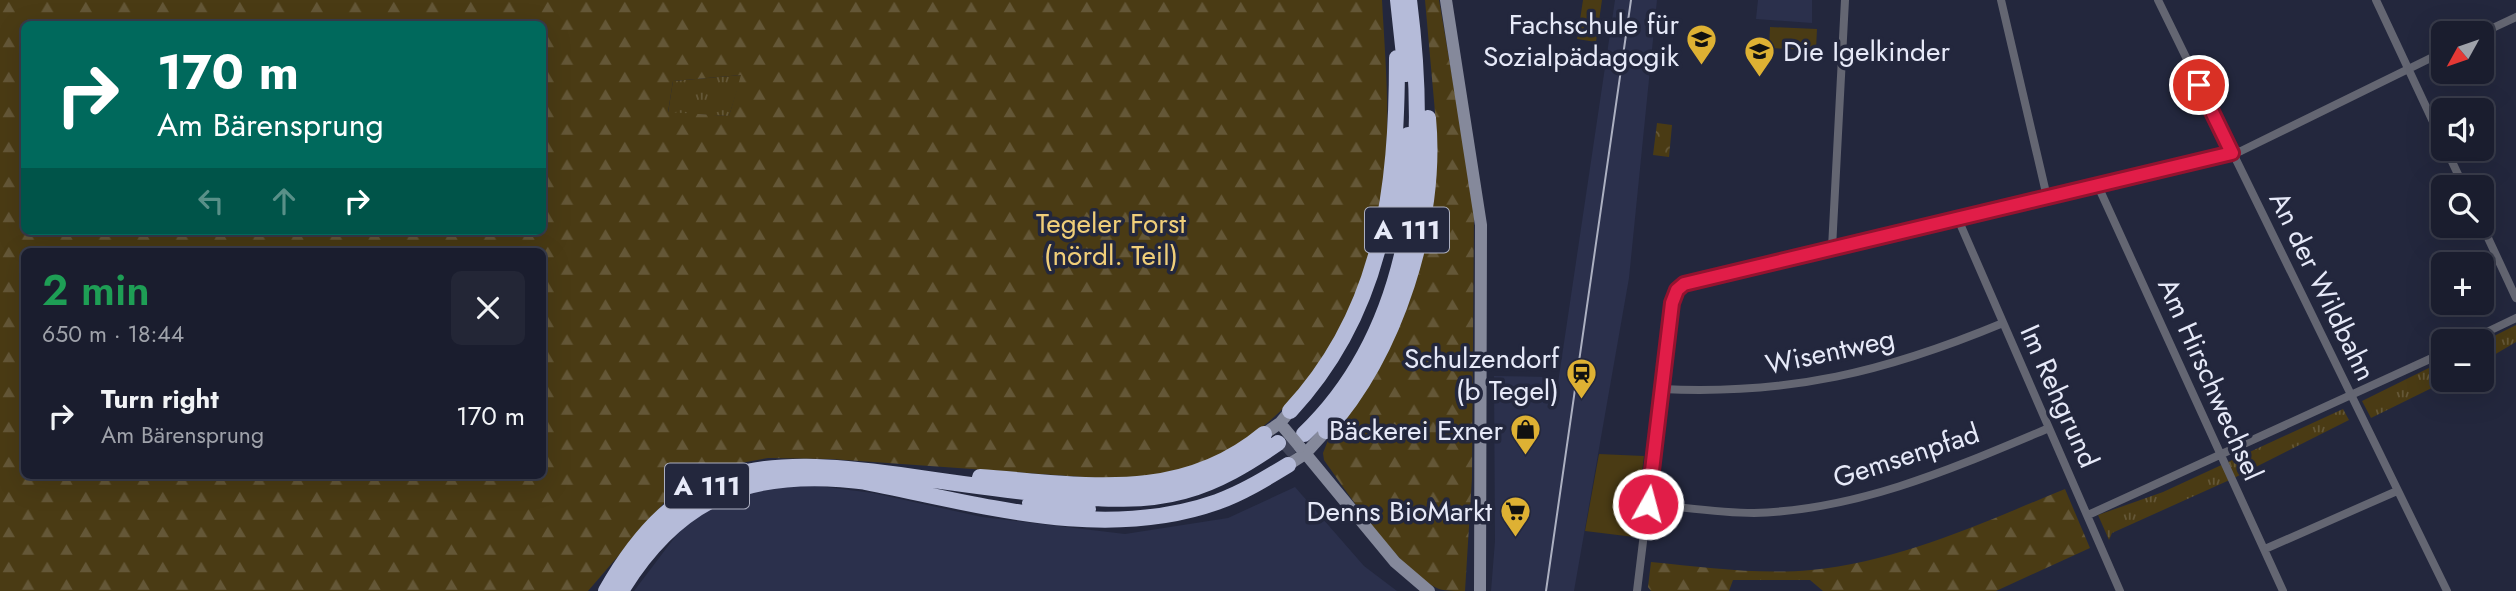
<!DOCTYPE html>
<html lang="en">
<head>
<meta charset="utf-8">
<style>
	body { margin:0; font-family:Jost,sans-serif; background:#232636; color:#f1f3f6; height:100vh; display:flex; flex-direction:column; font-size:26px; white-space:nowrap }
	* { box-sizing:border-box; margin:0 }
	p { font-size:23px; color:#9fa2aa }
	.icon { flex:none; width:38px; height:38px; fill:none; stroke:currentColor; stroke-width:2; stroke-linecap:round; stroke-linejoin:round }
	.map { position:relative; flex:1; overflow:hidden }
	.panel { position:absolute; left:21px; top:248px; width:525px; height:231px; display:flex; flex-direction:column; background:#1a1d2e; border-radius:10px; box-shadow:0 7px 28px #0002,0 0 0 2px #383b4a }
	.panel>* { flex:none }
	.top-card { position:absolute; left:21px; top:21px; width:525px; height:214px; border-radius:10px; box-shadow:0 7px 28px #0002,0 0 0 2px #383b4a; background:#00695c; color:#fff; overflow:hidden }
	.needle { width:46px; rotate:230deg }
	.fabs { position:absolute; left:2431px; top:21px; display:grid; gap:14px }
	.fabs a { display:grid; place-items:center; width:63px; height:63px; border-radius:10px; background:#1a1d2e; box-shadow:0 7px 28px #0002,0 0 0 2px #383b4a; font-size:35px }
	.pin { position:absolute; display:grid; place-items:center; width:60px; height:60px; color:#fff; margin:-30px; border:4px solid #fff; border-radius:50%; box-shadow:0 2px 7px #0007 }
	.me { position:absolute; width:77px; margin:-38px; rotate:7deg; stroke-linejoin:round; filter:drop-shadow(0 0 5px #0008) }
	.turn { display:flex; align-items:center; gap:24px; height:147px; padding:0 21px; font-size:32px }
	.turn .icon { width:91px; height:91px; stroke-width:2.5 }
	.turn b { display:block; font-size:49px; line-height:60px }
	.lanes { display:flex; align-items:center; height:66px; padding:0 21px; background:#0003; justify-content:center; gap:35px; direction:ltr }
	.lanes .off { opacity:.35 }
	.round { display:grid; place-items:center; flex:none; width:74px; height:74px; border-radius:10px; background:#232636 }
	.overview { display:flex; align-items:center; justify-content:space-between; height:119px; padding:0 21px }
	h1 { font-size:42px; font-weight:600; line-height:52px; color:#1e9e55 }
	ul { padding:0; list-style:none }
	li { display:flex; align-items:center; gap:21px; height:98px; padding:0 21px }
	li div { flex:1 }
	li b { display:block; font-size:26px }
	li em { font-style:normal }
	.map>svg:first-child { display:block }
</style>
</head>
<body>
<div class="map">
<svg width="2516" height="591" viewBox="0 0 2516 591">
	<defs>
		<pattern id="grass-tufts" width="24" height="20" patternUnits="userSpaceOnUse" patternTransform="scale(1.75)"><rect width="24" height="20" fill="#4a3b14"/><path d="M3 7l-1-3M5 7V3M7 7l1-3M15 17l-1-3M17 17v-4M19 17l1-3" fill="none" stroke="#645737"/></pattern>
		<pattern id="forest-firs" width="22" height="20" patternUnits="userSpaceOnUse" patternTransform="scale(1.75)"><rect width="22" height="20" fill="#4a3b14"/><path d="M5 1l3.5 6h-7zM16 11l3.5 6h-7z" fill="#645737"/></pattern>
		<pattern id="park-crowns" width="20" height="18" patternUnits="userSpaceOnUse" patternTransform="scale(1.75)"><rect width="20" height="18" fill="#4a3b14"/><path d="M2 6a3 3 0 1 1 6 0M12 15a3 3 0 1 1 6 0" fill="none" stroke="#645737"/></pattern>
	</defs>
	<rect width="100%" height="100%" fill="#23273d"/>
	<path fill="#2b304c" d="M1615 0H1657L1629 278 1574 591H1491L1495 541 1494 376 1549 377 1558 383Z
		M1758 0H1812V23L1756 19Z
		M794 483 873 493 982 517 1125 534 1228 518 1295 487 1364 566 1397 591H634L684 525 719 504 763 488Z"/>
	<path fill="url(#grass-tufts)" d="M742 75 729 116 668 113 673 81Z
		M2516 325V342L2482 362V342Z
		M2443 361V380H2448L2371 418 2362 401Z
		M2343 409 2349 420 2234 478 2112 533 2109 540 2098 515 2163 492Z"/>
	<path fill="url(#forest-firs)" fill-rule="evenodd" d="M0 0H1382C1385 58 1391 118 1384 176 1368 308 1308 433 1172 474 1157 478 1140 479 1125 480L831 459 768 458 741 463 707 477 664 503 588 591H0ZM24 24H542V231H24ZM741 75 729 116 668 112 673 81ZM24 252H542V476H24Z
		M1425 0H1439L1474 204 1472 478 1465 591C1457 591 1446 591 1439 589 1401 573 1348 494 1324 460L1323 453 1434 173 1435 112Z
		M2065 489 2090 548 1996 591H1823L1810 580H1733L1729 591H1651L1648 587 1651 562C1704 567 1758 575 1811 570 1901 561 1982 523 2065 489Z"/>
	<path fill="url(#park-crowns)" d="M1657 123 1672 125 1669 157 1653 155Z"/>
	<path fill="#4a3b14" d="M1583 0H1602L1596 42 1577 39Z
		M1770 27 1817 29 1816 50 1769 48Z
		M1599 454 1644 456 1634 537 1585 531Z"/>
	<g fill="none" stroke-linecap="round" stroke-linejoin="round">
		<path stroke="#404459" stroke-width="16" stroke-dasharray="16 8" stroke-linecap="butt" d="M1284 452 1304 434"/>
		<path stroke="#646672" stroke-width="8" d="M2001 0 2047 197
			M2158 0 2447 591
			M2376 0 2443 143
			M2482 33 2516 17
			M2446 149 2464 187
			M2098 186 2283 591
			M1958 219 2120 591
			M2482 225 2516 298
			M1832 248 1845 0
			M2468 341 2516 318
			M1662 389C1790 395 1885 372 2003 323
			M1648 504C1683 507 1718 513 1754 513 1859 510 1954 468 2049 428
			M2088 515 2443 353
			M2265 549 2397 491
			M1637 591 1672 303 1677 290 1684 284 2241 151 2443 52"/>
		<path stroke="#85899b" stroke-width="12" d="M1446 0 1481 225 1480 591
			M1264 434 1280 423 1290 411
			M1300 447 1395 562 1429 591
			M1288 465 1305 454 1326 431"/>
		<path stroke="#b5bbd9" stroke-width="16" d="M1398 0 1406 74
			M1398 220 1408 135
			M1290 411C1383 311 1397 190 1397 58
			M1326 431C1396 353 1438 222 1428 118
			M1304 434C1420 323 1428 148 1409 0
			M980 477C1081 484 1179 505 1264 434
			M860 481C976 503 1101 543 1217 502 1242 493 1265 479 1288 465
			M1030 503 1088 509
			M606 591C680 460 763 456 900 475 954 483 1008 491 1063 496 1102 499 1145 502 1184 491 1218 482 1249 463 1278 443
			M621 591C681 492 757 467 869 482"/>
		<path stroke="#acb0c1" stroke-width="2" d="M1546 591 1631 0"/>
		<path stroke="#85899b" stroke-width="12" d="M1284 428 1300 447"/>
	</g>
	<g fill="none" stroke-linecap="round" stroke-linejoin="round">
		<defs>
			<path id="route" d="M1648 504 1672 303 1677 290 1684 284 2232 153 2199 85"/>
		</defs>
		<use href="#route" stroke="#92132f" stroke-width="18"/>
		<use href="#route" stroke="#e11d48" stroke-width="12"/>
	</g>
	<defs>
		<symbol id="school-pin" viewBox="-11 -11 22 30"><path d="M0 17L-7.5 6A9.5 9.5 0 1 1 7.5 6Z" fill="#deb133" stroke="#23273d"/><path d="M0-5L7-2L0 1L-7-2ZM-4 1L0 2.5L4 1V4Q0 6-4 4Z" fill="#111"/></symbol>
		<symbol id="station-pin" viewBox="-11 -11 22 30"><path d="M0 17L-7.5 6A9.5 9.5 0 1 1 7.5 6Z" fill="#deb133" stroke="#23273d"/><path d="M-3-6H3Q5-6 5-4V2Q5 4 3 4L4.5 6H3L1.5 4h-3L-3 6H-4.5L-3 4Q-5 4-5 2V-4Q-5-6-3-6ZM-3.5-4v3h7v-3ZM-3.5 1v1.5H-2V1ZM2 1v1.5H3.5V1Z" fill="#111"/></symbol>
		<symbol id="shop-pin" viewBox="-11 -11 22 30"><path d="M0 17L-7.5 6A9.5 9.5 0 1 1 7.5 6Z" fill="#deb133" stroke="#23273d"/><path d="M-5-2.5h2.3a2.7 3.5 0 0 1 5.4 0H5L5.5 6h-11ZM-1.5-2.5h3a1.5 2.3 0 0 0-3 0Z" fill="#111"/></symbol>
		<symbol id="supermarket-pin" viewBox="-11 -11 22 30"><path d="M0 17L-7.5 6A9.5 9.5 0 1 1 7.5 6Z" fill="#deb133" stroke="#23273d"/><path d="M-6-5.5h2.5l.6 2H6L4.5 2H-2.5L-4.4-4H-6ZM-1.5 3.2a1.3 1.3 0 1 0 .1 0ZM3 3.2a1.3 1.3 0 1 0 .1 0Z" fill="#111"/></symbol>
	</defs>
	<g fill-rule="evenodd">
		<use href="#school-pin" x="1684" y="22" width="35" height="47"/>
		<use href="#school-pin" x="1742" y="34" width="35" height="47"/>
		<use href="#station-pin" x="1564" y="356" width="35" height="47"/>
		<use href="#shop-pin" x="1508" y="412" width="35" height="47"/>
		<use href="#supermarket-pin" x="1498" y="494" width="35" height="47"/>
	</g>
	<g text-anchor="middle" stroke-width="7" stroke-linejoin="round" paint-order="stroke">
		<g fill="#23273d" stroke="#acafc0" stroke-width="2">
			<rect x="1365" y="207.5" width="84" height="45" rx="5"/>
			<rect x="665" y="463.5" width="84" height="45" rx="5"/>
		</g>
		<g font-size="26" font-weight="bold" fill="#e6e9f8">
			<text x="1407" y="239">A 111</text>
			<text x="707" y="495">A 111</text>
		</g>
		<g font-size="28" fill="#e6e9f8" stroke="#23273d" text-anchor="end">
			<text x="1679" y="34">Fachschule für<tspan x="1679" dy="32">Sozialpädagogik</tspan></text>
			<text x="1783" y="61" text-anchor="start">Die Igelkinder</text>
			<text x="1559" y="368">Schulzendorf<tspan x="1559" dy="32">(b Tegel)</tspan></text>
			<text x="1503" y="440">Bäckerei Exner</text>
			<text x="1492" y="521">Denns BioMarkt</text>
		</g>
		<g font-size="28" fill="#f0ce79" stroke="#23273d">
			<text x="1111" y="233">Tegeler Forst<tspan x="1111" dy="32">(nördl. Teil)</tspan></text>
		</g>
		<g font-size="28" fill="#e6e9f8" stroke="#23273d">
			<text transform="translate(2323 286) rotate(64)" y="10">An der Wildbahn</text>
			<text transform="translate(1830 351) rotate(-12)" y="10">Wisentweg</text>
			<text transform="translate(2211 379) rotate(66)" y="10">Am Hirschwechsel</text>
			<text transform="translate(2060 396) rotate(66)" y="10">Im Rehgrund</text>
			<text transform="translate(1906 455) rotate(-18)" y="10">Gemsenpfad</text>
		</g>
	</g>
</svg>
<div class="fabs">
<a><svg class="needle" viewBox="-14 -14 28 28"><path d="M0-13l5 13h-10z" fill="#e53935"/><path d="M0 13l5-13h-10z" fill="#9fa2aa"/></svg></a>
<a><svg class="icon" aria-label="sound" viewBox="0 0 24 24"><path d="M4 9h4l5-4v14l-5-4H4zM17 9q2 3 0 6"/></svg></a>
<a><svg class="icon" aria-label="search" viewBox="0 0 24 24"><circle cx="10" cy="10" r="6"/><path d="M15 15l6 6"/></svg></a>
<a>+</a>
<a>−</a>
</div>
<div class="pin" style="left:2199px;top:85px;background:#d93025"><svg class="icon" aria-label="arrive" viewBox="0 0 24 24"><path d="M6 21V4h12l-3 4 3 4H6"/></svg></div>
<svg class="me" style="left:1648px;top:504px" viewBox="-20 -20 40 40"><circle r="17" fill="#e11d48" stroke="#fff" stroke-width="3"/><path d="M0-11L8 9 0 5-8 9z" fill="#fff"/></svg>
<div class="top-card">
<div class="turn"><svg class="icon" aria-label="right" viewBox="0 0 24 24"><path d="M7 20v-9h11M14 6l5 5-5 5"/></svg><div><b>170 m</b>Am Bärensprung</div></div>
<div class="lanes"><svg class="icon off" aria-label="left" viewBox="0 0 24 24"><path d="M17 20v-9H6M10 6l-5 5 5 5"/></svg><svg class="icon off" aria-label="ahead" viewBox="0 0 24 24"><path d="M12 20V5M6 11l6-6 6 6"/></svg><svg class="icon" aria-label="right" viewBox="0 0 24 24"><path d="M7 20v-9h11M14 6l5 5-5 5"/></svg></div>
</div>
<section class="panel">
<div class="overview"><div><h1>2 min</h1><p>650 m · 18:44</p></div><a class="round"><svg class="icon" aria-label="close" viewBox="0 0 24 24"><path d="M6 6l12 12M18 6L6 18"/></svg></a></div>
<ul>
<li><svg class="icon" aria-label="right" viewBox="0 0 24 24"><path d="M7 20v-9h11M14 6l5 5-5 5"/></svg><div><b>Turn right</b><p>Am Bärensprung</p></div><em>170 m</em></li>
</ul>
</section>
</div>
</body>
</html>
